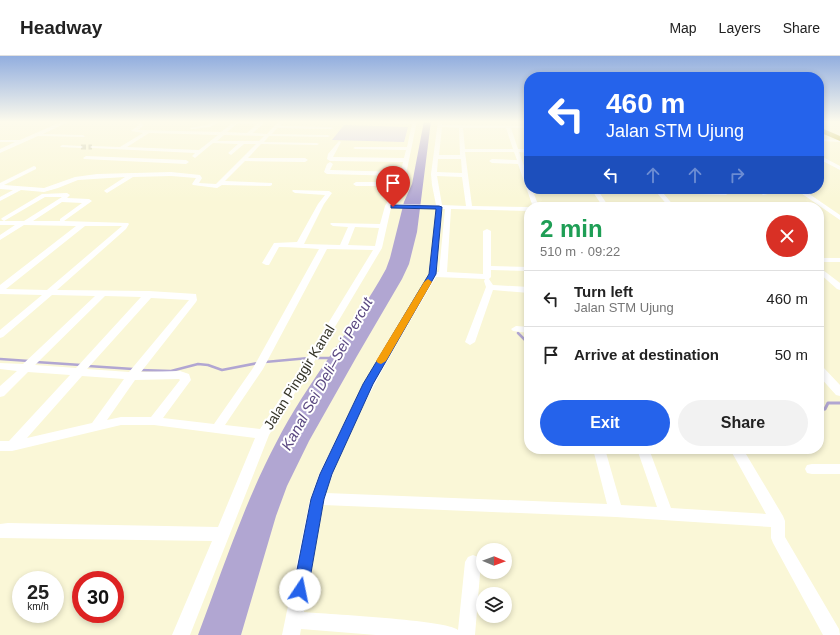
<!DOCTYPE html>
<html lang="en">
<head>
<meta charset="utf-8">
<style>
	body { margin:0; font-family:Arial,sans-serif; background:#f2f2f2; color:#222; height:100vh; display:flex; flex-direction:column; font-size:15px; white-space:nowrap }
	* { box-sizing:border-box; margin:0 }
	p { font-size:13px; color:#767676 }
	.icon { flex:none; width:22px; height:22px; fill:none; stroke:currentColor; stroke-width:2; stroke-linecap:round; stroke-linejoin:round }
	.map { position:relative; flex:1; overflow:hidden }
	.details { position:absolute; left:524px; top:146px; width:300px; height:252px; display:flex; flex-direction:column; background:#fff; border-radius:16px; box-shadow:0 2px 6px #0003 }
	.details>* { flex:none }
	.banner { position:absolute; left:524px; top:16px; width:300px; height:122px; border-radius:16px; box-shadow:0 2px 6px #0003; background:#2563eb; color:#fff; overflow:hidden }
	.needle { width:26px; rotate:91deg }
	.fabs { position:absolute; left:476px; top:487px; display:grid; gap:8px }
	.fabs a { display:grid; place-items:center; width:36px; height:36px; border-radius:50%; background:#fff; box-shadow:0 2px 6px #0003; font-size:20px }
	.speed { position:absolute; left:12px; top:515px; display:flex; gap:8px; font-size:20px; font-weight:700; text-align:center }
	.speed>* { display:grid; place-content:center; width:52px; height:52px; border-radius:50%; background:#fff; box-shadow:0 2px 6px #0003; line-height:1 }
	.speed small { font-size:10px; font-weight:400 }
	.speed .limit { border:6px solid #d22; background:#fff; color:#111 }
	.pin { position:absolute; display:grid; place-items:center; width:34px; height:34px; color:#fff; margin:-41px -17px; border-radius:50% 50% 50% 0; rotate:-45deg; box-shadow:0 0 4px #0007 }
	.pin .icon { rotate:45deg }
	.me { position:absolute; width:44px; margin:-22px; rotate:11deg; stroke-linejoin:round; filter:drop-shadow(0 0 3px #0008) }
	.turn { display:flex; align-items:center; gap:14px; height:84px; padding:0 16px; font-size:18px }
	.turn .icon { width:52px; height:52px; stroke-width:2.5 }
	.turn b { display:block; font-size:28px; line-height:34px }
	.lanes { display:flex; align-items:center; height:38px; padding:0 16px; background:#0003; justify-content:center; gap:20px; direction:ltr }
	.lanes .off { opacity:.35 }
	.round { display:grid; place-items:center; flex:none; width:42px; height:42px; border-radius:21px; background:#f2f2f2 }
	.overview { display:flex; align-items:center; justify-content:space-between; height:68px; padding:0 16px }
	h1 { font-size:24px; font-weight:800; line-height:30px; color:#1e9e55 }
	.action { display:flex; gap:8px; margin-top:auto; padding:8px 16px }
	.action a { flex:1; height:46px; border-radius:24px; background:#2563eb; color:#fff; font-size:16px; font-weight:800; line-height:46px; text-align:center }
	.action a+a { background:#f2f2f2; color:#222 }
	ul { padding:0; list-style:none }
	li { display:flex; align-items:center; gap:12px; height:56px; padding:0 16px; border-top:1px solid #e0e0e0 }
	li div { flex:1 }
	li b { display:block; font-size:15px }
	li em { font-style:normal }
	header { display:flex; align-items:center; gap:24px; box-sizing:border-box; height:56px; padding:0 20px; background:#fff; border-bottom:1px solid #e0e0e0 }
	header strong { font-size:19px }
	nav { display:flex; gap:22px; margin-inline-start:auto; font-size:14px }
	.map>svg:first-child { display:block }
</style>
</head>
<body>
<header>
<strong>Headway</strong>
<nav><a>Map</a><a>Layers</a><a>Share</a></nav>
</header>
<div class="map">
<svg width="840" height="579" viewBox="0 0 840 579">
	<rect width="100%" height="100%" fill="#faf7d7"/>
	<path fill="#d3cce9" d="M344 69 408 71 404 86 332 84Z"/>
	<path fill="#b1a6d2" d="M424 65H431L417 176 409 208 402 223 357 300 309 385 287 430 276 460 241 579H198C222 515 244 448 276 387 307 326 353 273 386 213L390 202 404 146 412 128Z"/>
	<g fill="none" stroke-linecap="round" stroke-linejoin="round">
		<path stroke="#b1a6d2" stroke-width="2.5" d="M518 277 529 288
			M314 302H331
			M0 303 29 305
			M36 306 81 309
			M265 306 309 302
			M88 310 133 313
			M140 314 171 315 198 308 208 309 222 314 258 307"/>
		<path stroke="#b1a6d2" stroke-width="3" d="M819 354 825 353 828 347H840"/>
		<path stroke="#d2d0b4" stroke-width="5" stroke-dasharray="5 2.5" stroke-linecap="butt" d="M81 91H92"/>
		<path fill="#fff" fill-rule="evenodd" d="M63 65H70L43 78 83 79 85 81 38 80 0 97V93L15 86H0V84H20Z
			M215 65H221L210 71 192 73 190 72 207 69Z
			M235 65 263 66V68L253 77 267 78 279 65H284L280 70 331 71 333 72 331 73 277 72 272 78 328 79 330 80 328 81 269 80 264 86 317 87 319 88 317 89 261 88 248 102H305L308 104 305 106 245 105 225 125 272 127V129L270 130 222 129 217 132 193 129 192 128 196 122 171 120 133 121 107 137 104 135 105 134 125 121 78 124 58 132 44 136 21 134 0 145V141L13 134 0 133V127L34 110 36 111V113L4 129 44 132 75 121 97 118 171 116 200 119 202 122 199 127 216 128 256 88H244L231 99 228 97 238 88 213 87 195 102 192 100 195 97 92 92 90 91 92 90 120 91 143 77 131 75 139 69 137 67 139 66 144 69 138 74 221 76ZM238 67 257 68 247 77 227 76ZM149 77 218 79 199 94 127 91ZM224 79 264 80 259 85H217Z
			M329 65H345L343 66Z
			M351 65H417L404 128 392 148 436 149 432 129 431 118 438 65H442V69L529 70V72H511L518 93H529V97L519 96 529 124V133H532L539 151H533L518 108 492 107 489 105 492 103 517 104 514 96H465L472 150 529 151V155L451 153 447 216 483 218V175L487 173 491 175V210L529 211V215L491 214V221L489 223 493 229 529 231V237L493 234 475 286 470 289 465 286 486 231 484 225 485 223 436 221C395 291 353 360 326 437L607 448 593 393H605L621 449 657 451 637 393H649L671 452 766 458 730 393H743L783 460 785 465V481L839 573 840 579H823L773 487 771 482V471L616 461 323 449 304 556C326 558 448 564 458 574L465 506 468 501 473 499 478 501 481 506 475 579H376L301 573 300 579H282L310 443 319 418 363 328 429 218 436 153 391 152 382 192 311 311 269 379 190 579H172L212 485 0 482V468L8 467 218 471 255 382 154 369H121L12 395H0V385H9L70 319 28 316 4 340 0 341V330L17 315 0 313V307L23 308 95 240 52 239 3 281 0 282V274L42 239 0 238V229L76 170 24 169 0 184V179L15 169H0V165H4L1 163 2 162 42 138 67 137 70 139 67 142 89 143 92 145 64 165 128 167 129 168 126 173 57 234 149 235 196 238 197 244 196 246 141 316 180 315 189 318 191 324 163 362 214 368 253 312 319 193C305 192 293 191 279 191L269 209H266L262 207 274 187 297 186 318 148 325 139 295 137 292 135 293 134 329 135 332 137 324 148 304 188 340 189 348 171 333 170 330 168 331 167 380 168 385 150 397 130H356L353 128 356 126H398L400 120 327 118 324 116 327 108 330 106 333 108 330 114 401 116 403 106 330 105 327 103 328 98 339 85 341 86 333 101 404 102 406 94 355 93 353 92 355 91H407L412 68ZM442 71 459 72 460 99H439ZM463 72H506L513 93H465ZM438 103H461L462 117 437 116ZM437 120 462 121 466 150 442 149ZM45 141H62L24 165H4ZM62 146 82 147 60 163V165H33ZM442 153H445L439 216H437ZM85 170H122L47 234 6 233ZM355 171 379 172 375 190 348 189ZM327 193 373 194 302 310 260 373 225 369 263 313ZM105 240 141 241 76 312 35 309ZM151 242 189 244 129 316 87 313ZM82 320 124 323 92 367 27 382ZM179 323 180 324 151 361H121L107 364 135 324Z
			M819 83 840 84V86L819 85Z
			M62 89 81 90 83 91 81 92 60 91Z
			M819 99 840 110V114L819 103Z
			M86 100 186 104 189 106 186 108 84 103 83 102Z
			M591 133H597L609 151H603Z
			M626 133 726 135 729 137 726 139 663 137 675 151H669L657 137 628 136 626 135Z
			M756 133H763L768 138 763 139Z
			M795 133H802L840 159V164Z
			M819 202H840V206H819Z
			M819 211 840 227V234L837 233 819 217Z
			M516 270 529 271V277L513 275 511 273Z
			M819 310 823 311 840 329V340L836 339 819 320Z
			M812 408H840V418H812L807 417 805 413 807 409Z"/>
		<path fill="#c0b64c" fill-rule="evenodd" d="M819 71 840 80V85L819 76Z"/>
	</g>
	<linearGradient id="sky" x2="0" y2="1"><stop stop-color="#92aedf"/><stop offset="0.45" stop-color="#fdfbed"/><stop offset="1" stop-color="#fdfbed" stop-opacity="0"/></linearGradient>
	<rect width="840" height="146" fill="url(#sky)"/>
	<path fill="#2563eb" stroke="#184099" d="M391 149 439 150 442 151 436 218 373 328 332 418 324 443 308 534 306 539 300 541 295 539 293 534 311 443 320 418 363 328 429 218 436 153 393 152H391Z"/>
	<path fill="#f59e0b" d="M428 223 432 226 386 305 381 308 378 307 376 305 424 226Z"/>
	<g text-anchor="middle" stroke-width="4" stroke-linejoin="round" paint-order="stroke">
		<g font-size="14" fill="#343327" stroke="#fff">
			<text transform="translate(299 321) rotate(-58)" y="5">Jalan Pinggir Kanal</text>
		</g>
		<g font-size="15" font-style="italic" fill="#594780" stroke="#fff">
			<text transform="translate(327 318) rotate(-61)" y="5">Kanal Sei Deli–Sei Percut</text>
		</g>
	</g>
</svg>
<div class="fabs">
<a><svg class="needle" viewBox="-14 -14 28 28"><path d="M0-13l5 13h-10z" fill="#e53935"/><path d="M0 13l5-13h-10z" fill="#767676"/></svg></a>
<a><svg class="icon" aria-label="layers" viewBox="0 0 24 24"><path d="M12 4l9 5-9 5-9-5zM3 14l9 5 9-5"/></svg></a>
</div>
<div class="speed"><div>25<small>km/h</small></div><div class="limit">30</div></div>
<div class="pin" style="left:393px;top:151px;background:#d93025"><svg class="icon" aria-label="arrive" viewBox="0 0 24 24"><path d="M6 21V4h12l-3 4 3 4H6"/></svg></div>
<svg class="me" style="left:300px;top:534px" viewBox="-20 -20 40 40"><circle r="19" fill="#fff"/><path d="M0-13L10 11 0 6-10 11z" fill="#2563eb"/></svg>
<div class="banner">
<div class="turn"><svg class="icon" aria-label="left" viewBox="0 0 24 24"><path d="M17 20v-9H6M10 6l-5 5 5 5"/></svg><div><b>460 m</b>Jalan STM Ujung</div></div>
<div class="lanes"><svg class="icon" aria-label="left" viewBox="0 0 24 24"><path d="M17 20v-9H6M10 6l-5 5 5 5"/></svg><svg class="icon off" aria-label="ahead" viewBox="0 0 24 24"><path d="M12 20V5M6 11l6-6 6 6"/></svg><svg class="icon off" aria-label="ahead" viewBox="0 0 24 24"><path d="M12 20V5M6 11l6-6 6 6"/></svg><svg class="icon off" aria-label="right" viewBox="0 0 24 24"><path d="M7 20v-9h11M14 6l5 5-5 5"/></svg></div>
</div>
<section class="details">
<div class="overview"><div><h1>2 min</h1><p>510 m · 09:22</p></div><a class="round" style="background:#d93025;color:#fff"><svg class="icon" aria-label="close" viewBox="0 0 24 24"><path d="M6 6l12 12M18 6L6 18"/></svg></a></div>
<ul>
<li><svg class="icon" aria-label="left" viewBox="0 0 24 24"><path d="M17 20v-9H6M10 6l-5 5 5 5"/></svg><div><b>Turn left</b><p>Jalan STM Ujung</p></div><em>460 m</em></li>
<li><svg class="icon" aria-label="arrive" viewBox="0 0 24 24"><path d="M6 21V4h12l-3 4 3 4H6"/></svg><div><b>Arrive at destination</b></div><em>50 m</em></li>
</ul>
<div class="action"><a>Exit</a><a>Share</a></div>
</section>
</div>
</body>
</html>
